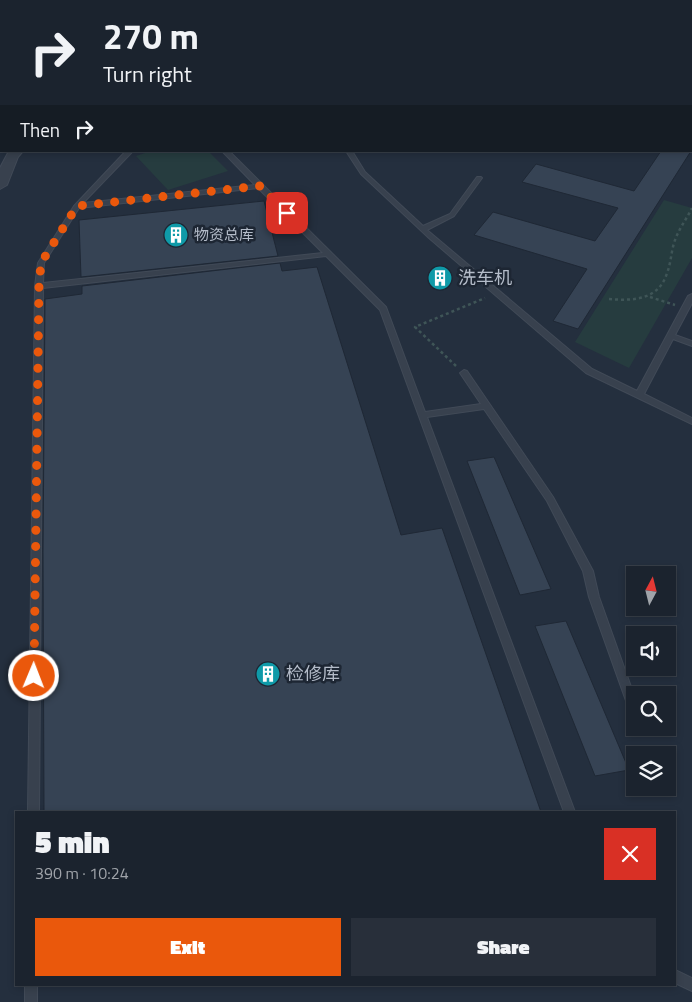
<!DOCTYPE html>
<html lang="en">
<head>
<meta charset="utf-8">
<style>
	body { margin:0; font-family:"Titillium Web","Noto Sans SC",sans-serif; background:#282f3a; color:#f1f3f6; height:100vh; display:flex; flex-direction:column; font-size:19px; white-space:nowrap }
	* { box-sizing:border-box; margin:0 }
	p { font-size:16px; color:#a0a4aa }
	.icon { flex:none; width:28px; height:28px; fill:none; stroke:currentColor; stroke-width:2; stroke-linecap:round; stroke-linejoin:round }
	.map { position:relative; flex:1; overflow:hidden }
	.sheet { position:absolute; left:15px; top:811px; width:661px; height:175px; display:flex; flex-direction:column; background:#1b232e; border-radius:0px; box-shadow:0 2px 8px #0003,0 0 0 1px #39404a }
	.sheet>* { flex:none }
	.guide { position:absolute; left:0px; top:0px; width:692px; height:152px; box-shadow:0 2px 8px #0003,0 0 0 1px #39404a; background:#1b232e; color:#f1f3f6; overflow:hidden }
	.needle { width:32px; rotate:7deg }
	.tools { position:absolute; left:626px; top:566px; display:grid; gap:10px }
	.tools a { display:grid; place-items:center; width:50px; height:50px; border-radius:0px; background:#1b232e; box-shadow:0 2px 8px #0003,0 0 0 1px #39404a; font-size:25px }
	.pin { position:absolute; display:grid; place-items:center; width:42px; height:42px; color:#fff; margin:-21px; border-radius:10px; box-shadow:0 2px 8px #0006 }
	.me { position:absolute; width:55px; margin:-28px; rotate:1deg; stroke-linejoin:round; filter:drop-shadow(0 0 4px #0008) }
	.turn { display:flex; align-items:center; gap:18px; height:105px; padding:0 20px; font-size:22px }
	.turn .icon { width:65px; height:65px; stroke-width:2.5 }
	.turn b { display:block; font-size:35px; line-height:42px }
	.then { display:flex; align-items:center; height:48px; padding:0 20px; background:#0003; gap:10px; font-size:19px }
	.round { display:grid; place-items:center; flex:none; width:52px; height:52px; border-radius:0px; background:#282f3a }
	.summary { display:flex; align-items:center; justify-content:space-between; height:85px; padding:0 20px }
	h1 { font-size:30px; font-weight:800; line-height:38px }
	.primary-button { display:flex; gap:10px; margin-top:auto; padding:10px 20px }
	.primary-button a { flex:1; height:58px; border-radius:0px; background:#ea580c; color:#fff; font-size:20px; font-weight:800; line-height:58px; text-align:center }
	.primary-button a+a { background:#282f3a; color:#f1f3f6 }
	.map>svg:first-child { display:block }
</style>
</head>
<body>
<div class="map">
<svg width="692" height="1002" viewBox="0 0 692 1002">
	<rect width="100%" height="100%" fill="#242f3e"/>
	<path fill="#263c3f" d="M151 151H208L228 171 168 190 136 156Z
		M664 200 692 208V258L629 368 575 342Z"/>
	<path fill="#364354" stroke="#1f2835" d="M661 151H691L578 329 553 321 587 269 474 235 493 212 595 241 618 208 522 182 536 164 634 191Z
		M264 201 278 256 81 277 79 220Z
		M280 263 282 271 317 267 401 535 442 528 541 812H44L43 552 45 299 82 294V286Z
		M494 457 551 589 520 595 467 461Z
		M566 621 629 770 595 776 535 626Z"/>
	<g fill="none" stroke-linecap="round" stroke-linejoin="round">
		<defs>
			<path id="service" d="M691 123H692V127H691Z
				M691 137H692V141H691Z
				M126 151H133L83 203 255 185 222 151H229L386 307 425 412 481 404 460 373 464 370 467 371 553 497 593 571 599 597 635 698V717L631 715 630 712 589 597 583 571 547 501 484 409 427 417 575 812H564L380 310 326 256 43 288 39 812H28L35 286 38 263 74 206ZM258 188 323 253 43 283 44 263 79 208Z
				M346 151H352L365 172 423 226 450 214 477 177H481L482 178 454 216 427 230 592 369 637 391 688 296 692 294V303L675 335 692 341V346L673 339 644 394 692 418V424L586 373 429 238 361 174Z
				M675 970 692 978V991L675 983Z
				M25 985H37V1002H25Z"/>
			<path id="minor" d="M9 151H23L18 157 7 185 0 189V168Z"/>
			<path id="trunk" d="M0 70H1V80H0Z"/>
			<path id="motorway" d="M0 24H1V34H0Z
				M0 49H1V59H0Z"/>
		</defs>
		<use href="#service" stroke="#414a57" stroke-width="2"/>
		<use href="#minor" stroke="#414a57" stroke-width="2"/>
		<use href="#trunk" stroke="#434c59" stroke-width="1"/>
		<use href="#motorway" stroke="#434c59" stroke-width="1"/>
		<path stroke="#3f5557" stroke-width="2" stroke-dasharray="2.5 2.5" stroke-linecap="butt" d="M275 1 278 0"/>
		<path stroke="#3f5557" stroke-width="2.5" stroke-dasharray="3 3" stroke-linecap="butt" d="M650 297 675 305
			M609 299C633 301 659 300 667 273 671 263 671 253 674 243 678 230 686 220 692 208
			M456 366 415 327 485 298"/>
		<use href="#service" fill="#38414e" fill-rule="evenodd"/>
		<use href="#minor" fill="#38414e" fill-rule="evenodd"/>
		<use href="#trunk" fill="#656462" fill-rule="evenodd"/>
		<use href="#motorway" fill="#746855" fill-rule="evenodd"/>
	</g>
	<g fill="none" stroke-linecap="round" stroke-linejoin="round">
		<path stroke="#ea580c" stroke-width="9" stroke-dasharray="0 16.2" d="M34 676 39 286 41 263 77 206 260 186 287 213"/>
	</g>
	<defs>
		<symbol id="building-disc" viewBox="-11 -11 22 22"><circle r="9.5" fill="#0f9aa8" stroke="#1d2633"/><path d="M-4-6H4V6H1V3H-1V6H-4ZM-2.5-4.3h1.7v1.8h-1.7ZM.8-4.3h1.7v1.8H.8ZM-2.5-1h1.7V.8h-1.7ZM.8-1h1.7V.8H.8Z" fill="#fff"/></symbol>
	</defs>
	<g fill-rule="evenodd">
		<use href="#building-disc" x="162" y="221" width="28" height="28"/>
		<use href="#building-disc" x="426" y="264" width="28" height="28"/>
		<use href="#building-disc" x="254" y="660" width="28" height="28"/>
	</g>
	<g text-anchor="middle" stroke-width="5" stroke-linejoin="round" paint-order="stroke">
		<g font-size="15" fill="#b4bcc9" stroke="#1d2633" text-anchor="start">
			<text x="194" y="240">物资总库</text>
		</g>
		<g font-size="18" fill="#b4bcc9" stroke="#1d2633" text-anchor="start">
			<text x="458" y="284">洗车机</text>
			<text x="286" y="680">检修库</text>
		</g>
	</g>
</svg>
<div class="tools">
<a><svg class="needle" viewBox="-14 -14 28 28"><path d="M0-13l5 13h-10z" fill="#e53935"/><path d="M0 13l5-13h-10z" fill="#a0a4aa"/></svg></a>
<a><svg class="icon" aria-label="sound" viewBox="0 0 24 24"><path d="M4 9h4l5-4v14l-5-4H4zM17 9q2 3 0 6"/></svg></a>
<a><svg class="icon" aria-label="search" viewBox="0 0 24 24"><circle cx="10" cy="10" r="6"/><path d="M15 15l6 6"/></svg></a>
<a><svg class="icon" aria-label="layers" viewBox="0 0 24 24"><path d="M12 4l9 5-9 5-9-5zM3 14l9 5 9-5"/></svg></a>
</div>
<div class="pin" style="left:287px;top:213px;background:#d93025"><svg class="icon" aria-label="arrive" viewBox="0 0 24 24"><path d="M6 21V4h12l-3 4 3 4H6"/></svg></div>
<svg class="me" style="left:34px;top:676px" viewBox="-20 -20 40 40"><circle r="17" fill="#ea580c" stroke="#fff" stroke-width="3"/><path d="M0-11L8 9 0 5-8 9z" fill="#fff"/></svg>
<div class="guide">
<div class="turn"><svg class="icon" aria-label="right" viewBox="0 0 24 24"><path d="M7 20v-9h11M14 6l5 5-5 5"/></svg><div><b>270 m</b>Turn right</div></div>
<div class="then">Then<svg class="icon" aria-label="right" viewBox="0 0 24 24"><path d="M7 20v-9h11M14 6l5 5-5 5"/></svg></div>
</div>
<section class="sheet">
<div class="summary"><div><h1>5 min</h1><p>390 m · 10:24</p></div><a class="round" style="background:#d93025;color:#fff"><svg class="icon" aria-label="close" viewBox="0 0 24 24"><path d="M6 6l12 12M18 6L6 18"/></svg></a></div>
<div class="primary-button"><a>Exit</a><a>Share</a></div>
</section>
</div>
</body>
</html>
